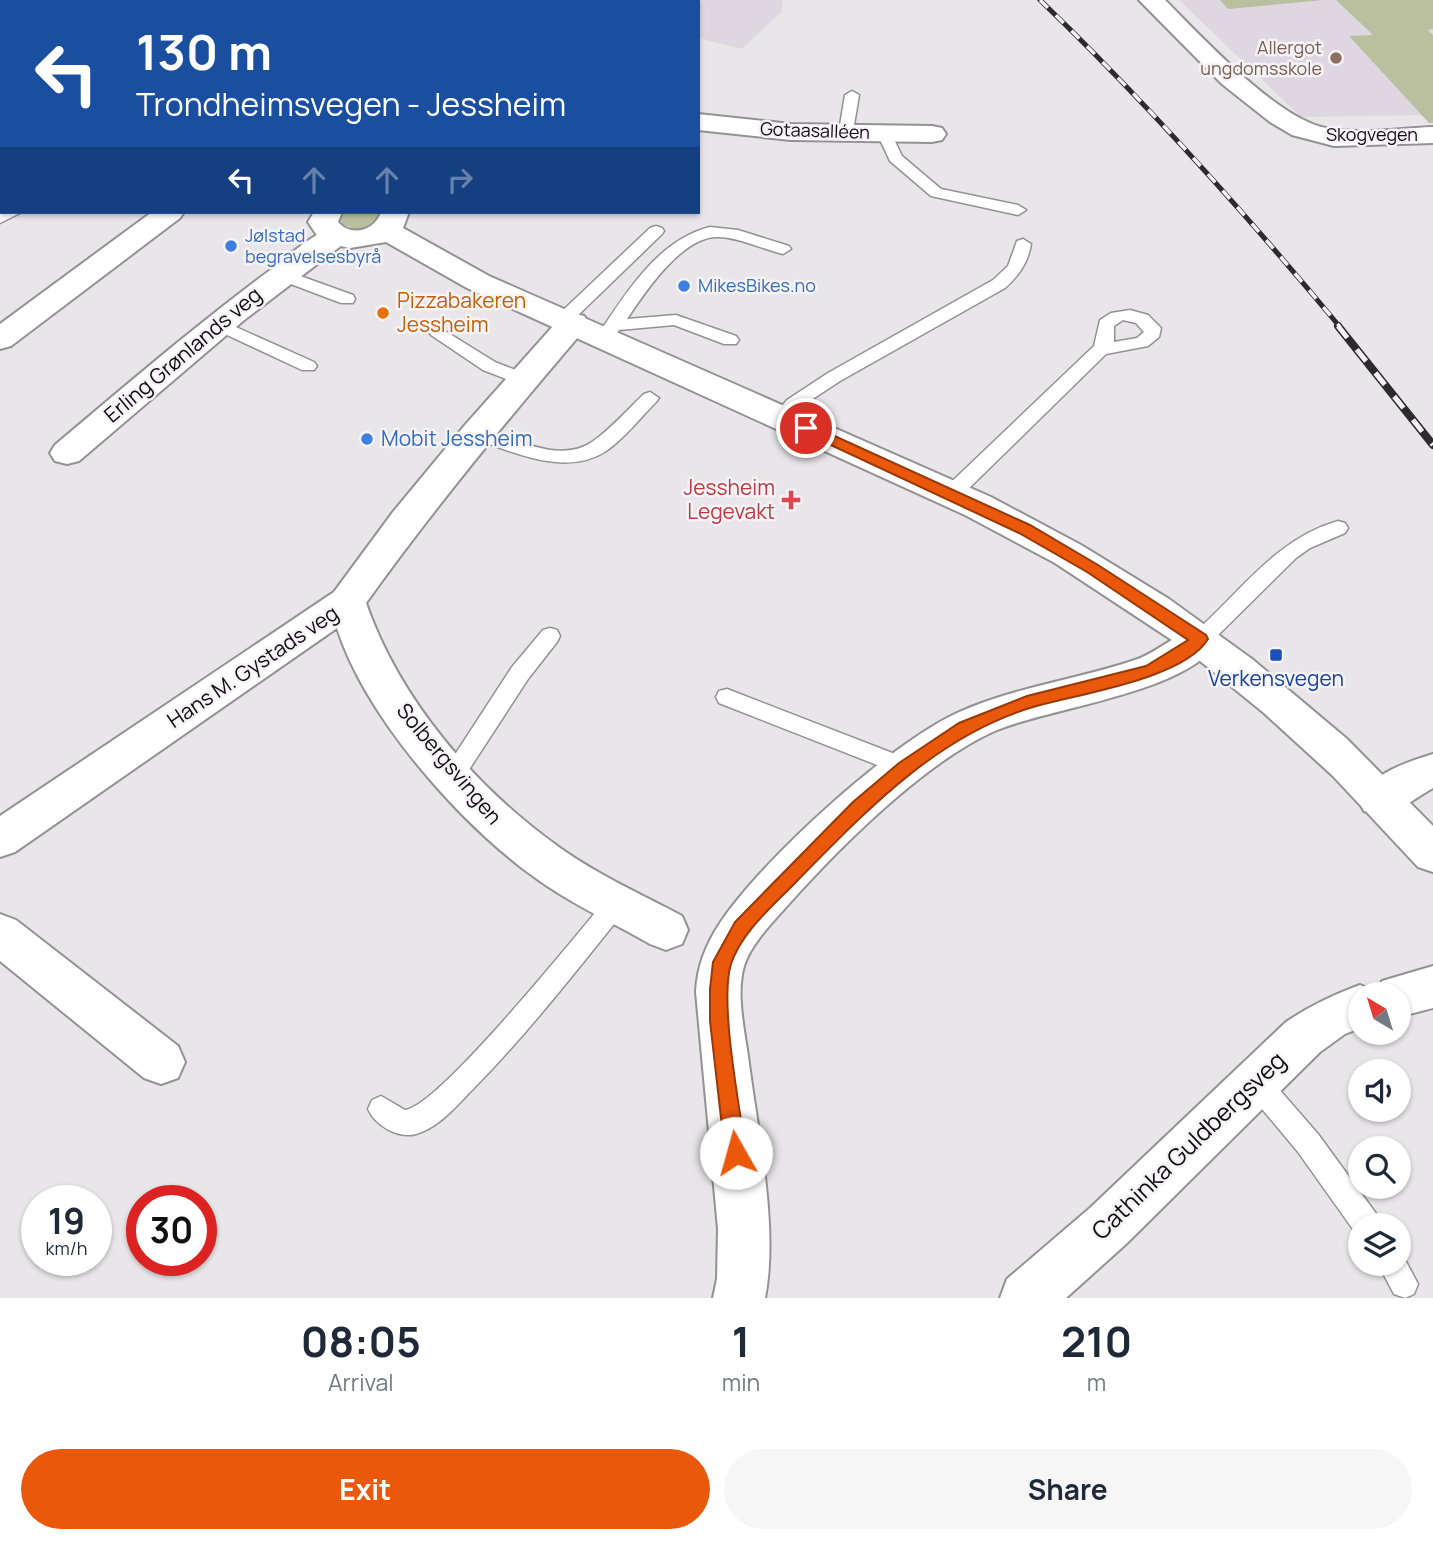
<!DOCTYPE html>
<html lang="en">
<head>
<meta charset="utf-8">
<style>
	body { margin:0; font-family:Manrope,sans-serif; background:#f6f6f7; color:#1f2937; height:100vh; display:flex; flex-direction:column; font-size:26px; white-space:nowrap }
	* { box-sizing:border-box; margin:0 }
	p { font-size:23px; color:#747a83 }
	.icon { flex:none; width:38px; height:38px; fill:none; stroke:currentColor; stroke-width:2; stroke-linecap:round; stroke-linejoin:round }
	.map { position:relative; height:1298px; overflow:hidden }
	.drawer { display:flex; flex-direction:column; background:#fff; flex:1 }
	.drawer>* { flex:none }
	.banner { position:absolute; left:0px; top:0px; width:700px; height:214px; box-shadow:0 2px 5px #0004; background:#1a4fa0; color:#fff; overflow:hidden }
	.needle { width:46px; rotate:322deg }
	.buttons { position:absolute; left:1348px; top:982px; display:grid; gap:14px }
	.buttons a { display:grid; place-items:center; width:63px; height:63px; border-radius:50%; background:#fff; box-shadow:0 2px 5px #0004; font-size:35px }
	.speed { position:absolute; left:21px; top:1185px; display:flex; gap:14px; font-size:35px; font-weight:700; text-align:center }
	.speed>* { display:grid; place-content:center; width:91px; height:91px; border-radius:50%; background:#fff; box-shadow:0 2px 5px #0004; line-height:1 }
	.speed small { font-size:18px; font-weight:400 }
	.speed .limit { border:10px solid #d22; background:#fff; color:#111 }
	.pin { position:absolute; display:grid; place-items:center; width:60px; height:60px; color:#fff; margin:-30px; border:4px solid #fff; border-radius:50%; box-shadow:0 2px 7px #0007 }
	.me { position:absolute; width:77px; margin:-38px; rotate:353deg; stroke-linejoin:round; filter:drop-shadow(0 0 5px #0008) }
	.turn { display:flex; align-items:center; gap:24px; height:147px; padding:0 21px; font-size:32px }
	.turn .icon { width:91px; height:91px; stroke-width:2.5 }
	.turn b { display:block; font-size:49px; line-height:60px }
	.lanes { display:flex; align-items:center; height:66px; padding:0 21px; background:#0003; justify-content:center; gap:35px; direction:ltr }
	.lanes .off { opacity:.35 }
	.eta { display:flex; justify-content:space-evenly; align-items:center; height:119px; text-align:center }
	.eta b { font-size:42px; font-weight:700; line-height:49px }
	.button { display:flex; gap:14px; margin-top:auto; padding:14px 21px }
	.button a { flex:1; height:80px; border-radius:42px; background:#ea580c; color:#fff; font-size:28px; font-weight:700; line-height:80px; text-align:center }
	.button a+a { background:#f6f6f7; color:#1f2937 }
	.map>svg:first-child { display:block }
</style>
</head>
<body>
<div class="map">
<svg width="1433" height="1298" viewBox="0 0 1433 1298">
	<rect width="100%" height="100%" fill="#e8e6e8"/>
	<path fill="#ded7e1" d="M0 0H173L2 2 0 101Z
		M602 0H783L781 12 742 49 698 38V2H600Z
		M1179 0H1433V115L1301 117Z"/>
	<path fill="#bac09f" d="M1220 0H1324L1228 9Z
		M1336 0H1433V29L1428 30 1433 35V123H1429L1349 36 1373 35Z
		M345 212H380L381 213 376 225 357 230 342 224 340 217Z"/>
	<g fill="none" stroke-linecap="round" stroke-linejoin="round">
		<defs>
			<path id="lane" d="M577 0H591V2H578Z
				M852 91 859 95 853 131 846 135 839 131 845 95Z
				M0 105H2L0 114Z
				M0 128H2V137H0Z
				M884 129 891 133 902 156 941 189 1018 205 1026 210 1018 215 931 196 890 161 877 133Z
				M0 212H22L0 223Z
				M656 226 662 228 664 231 662 234 570 323H558L555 319 558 315 650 228Z
				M710 227 738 230 789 246 791 249 783 254C762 249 741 238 719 237 683 235 645 292 627 319L676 315 736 336 739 340 736 344H724L674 325 619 330 611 342H599L596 338C624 296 657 240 710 227Z
				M1023 239 1031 244C1028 263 1019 275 1005 288L840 381 799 408 788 421H776L773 417 787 400 828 373 993 280 1008 266 1017 241Z
				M281 269 353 295 355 299 353 303H341L275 278 273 274 275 270Z
				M1130 310 1148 315 1161 328 1159 337 1148 346 1106 354 958 499H944L941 494 944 489 1094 346 1100 320 1111 313ZM1123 320 1136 323 1144 332 1137 338 1114 342V326Z
				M218 319 314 362 317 366 314 370H302L212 328 209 324Z
				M437 326 495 362 528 375 531 379 522 385 483 370 431 335 428 331Z
				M650 392 659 398 656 402C640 418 625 438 606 451 565 478 510 451 470 437L468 433 470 429 477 427C511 436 558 465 592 442 611 429 627 410 644 394Z
				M1338 521 1345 523 1348 528 1345 533 1310 548 1296 558 1207 646 1200 648 1193 646 1190 640 1193 634C1240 593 1275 539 1338 521Z
				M550 628 557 630 560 636 557 642 528 679 461 782 453 785 445 782 442 776 445 770 512 667 543 630Z
				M727 689 913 761 916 767 913 773 905 776 719 703 716 697 719 691Z
				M618 892 626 895 630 902 626 909C577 970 529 1032 474 1088 457 1105 440 1127 416 1134 398 1139 375 1125 368 1109L372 1100 381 1096 405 1110C439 1107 580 930 610 895Z
				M1256 1070 1265 1073 1318 1134 1377 1215 1381 1225H1360V1236L1357 1235 1298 1152 1247 1091 1243 1082 1247 1073Z
				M1398 1252 1402 1254 1418 1284 1414 1294 1405 1298 1394 1294 1378 1264H1398Z"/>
			<path id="street" d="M1139 0H1165C1201 36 1277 119 1326 128 1360 135 1399 128 1433 127V143L1334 146 1292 135 1270 122 1222 84Z
				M698 114 791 124 932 126 942 128 946 134 942 140 932 142 791 140 698 130Z
				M152 212H184L180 218 11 346 0 349V324Z
				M336 227 346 230 351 236 346 242 243 321 79 461 67 464 55 461 50 453 55 445C125 386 195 326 269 271 289 256 312 233 336 227Z
				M573 313 584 316 589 323 584 330C508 419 434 508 366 603 400 701 476 788 560 848 598 875 641 894 682 916L688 930 682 944 666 950 650 944C610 921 567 902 530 874 457 820 365 716 337 628L15 852 0 857V816L334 592 393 512 465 425 562 316Z
				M1200 626 1214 630 1219 640C1190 692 1053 707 997 730 925 761 839 848 787 906 772 923 751 944 744 966 736 994 744 1028 748 1056 757 1128 779 1228 765 1298H713L717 1279 718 1229 696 992C697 967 706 944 720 923 762 860 888 745 957 713 1014 687 1076 680 1135 660 1159 652 1176 633 1200 626Z
				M1433 754V788C1410 801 1391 820 1364 811L1358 799C1371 774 1407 762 1433 754Z
				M0 914 16 920 178 1046 185 1062 178 1078 161 1084 144 1078 0 961Z
				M1433 966V1008L1398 1017V994H1360V1028L1345 1034 1320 1052 1126 1244 1066 1298H1000L1007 1279 1090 1208 1286 1022C1310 1006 1333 995 1360 985L1377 992 1382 981Z"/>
			<path id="secondary" d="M603 0H628L602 2Z
				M0 81 2 82V98L0 97Z
				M314 212H342L338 222C351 237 375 231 381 212H409L403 228 489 276 991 497 1081 545 1169 599 1252 659 1347 739 1433 826V872L1418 867 1333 776 1264 713 1184 648 1055 563 965 515 467 288 386 242 350 248 327 243 318 237 308 222Z"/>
		</defs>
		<use href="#lane" stroke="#939194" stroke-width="3"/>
		<use href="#street" stroke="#939194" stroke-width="4"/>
		<use href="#secondary" stroke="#939194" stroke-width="4"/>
		<use href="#lane" fill="#fff" fill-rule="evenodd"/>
		<use href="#street" fill="#fff" fill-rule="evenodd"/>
		<use href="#secondary" fill="#fff" fill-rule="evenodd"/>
		<defs>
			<path id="rail-far1" d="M1040 0C1147 103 1245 213 1340 327"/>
			<path id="rail" d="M1338 326 1433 445"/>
		</defs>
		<use href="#rail-far1" stroke="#2c2b2c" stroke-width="5"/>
		<use href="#rail" stroke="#2c2b2c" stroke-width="8"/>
		<use href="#rail-far1" stroke="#f5f3f6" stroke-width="3.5" stroke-dasharray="11" stroke-linecap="butt"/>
		<use href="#rail" stroke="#f5f3f6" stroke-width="5" stroke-dasharray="15" stroke-linecap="butt"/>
	</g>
	<path fill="#ea580c" stroke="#983908" stroke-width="2" d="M806 423 1030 525 1098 565 1206 635 1208 639C1184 679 1077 694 1033 707 936 736 866 811 797 881 774 905 742 931 731 964 719 1002 740 1109 746 1153L743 1160 736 1163 728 1160 725 1153 710 1021V989L713 962 735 922 853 802 899 763 959 723 1027 696 1146 666 1188 640 1087 572 1019 533 801 431V425Z"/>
	<circle fill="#8d6e63" stroke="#f5f3f6" stroke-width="2.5" cx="1336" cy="58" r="7"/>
	<g fill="#3f7fe0" stroke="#f5f3f6" stroke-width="2.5">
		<circle cx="231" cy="246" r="7"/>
		<circle cx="684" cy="286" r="7"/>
		<circle cx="367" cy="439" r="7"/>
	</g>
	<circle fill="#e8710a" stroke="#f5f3f6" stroke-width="2.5" cx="383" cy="313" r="7"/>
	<path fill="#e0444e" stroke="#f5f3f6" stroke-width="2.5" d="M787.5 489.5h7v7h7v7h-7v7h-7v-7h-7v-7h7z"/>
	<rect fill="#1a4fb4" stroke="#f5f3f6" stroke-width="2.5" x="1269" y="648" width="14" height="14" rx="3.5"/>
	<g text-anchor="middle" stroke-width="5" stroke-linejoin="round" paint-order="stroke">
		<g font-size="18" fill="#785e54" stroke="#f5f3f6" text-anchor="end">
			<text x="1322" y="54">Allergot<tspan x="1322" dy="21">ungdomsskole</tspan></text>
		</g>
		<g font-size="18" fill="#0e0d0e" stroke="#f5f3f6">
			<text transform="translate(815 131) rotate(2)" y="6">Gotaasalléen</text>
			<text x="1372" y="141">Skogvegen</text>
		</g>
		<g font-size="18" fill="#366cbe" stroke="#f5f3f6" text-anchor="start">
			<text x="245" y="242">Jølstad<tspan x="245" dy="21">begravelsesbyrå</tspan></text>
			<text x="698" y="292">MikesBikes.no</text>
		</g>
		<g font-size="21" fill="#c56008" stroke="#f5f3f6" text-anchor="start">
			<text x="397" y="308">Pizzabakeren<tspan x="397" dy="24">Jessheim</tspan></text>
		</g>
		<g font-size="21" fill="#0e0d0e" stroke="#f5f3f6">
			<text transform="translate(183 355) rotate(-40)" y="7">Erling Grønlands veg</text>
			<text transform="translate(253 667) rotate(-34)" y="7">Hans M. Gystads veg</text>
			<text transform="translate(449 764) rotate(50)" y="7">Solbergsvingen</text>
		</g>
		<g font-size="21" fill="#366cbe" stroke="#f5f3f6" text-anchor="start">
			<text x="381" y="446">Mobit Jessheim</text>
		</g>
		<g font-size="21" fill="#be3a42" stroke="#f5f3f6" text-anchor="end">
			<text x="775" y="495">Jessheim<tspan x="775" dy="24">Legevakt</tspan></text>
		</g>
		<g font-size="21" fill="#164399" stroke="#f5f3f6">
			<text x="1276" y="686">Verkensvegen</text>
		</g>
		<g font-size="24" fill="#0e0d0e" stroke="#f5f3f6">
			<text transform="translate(1189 1146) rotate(-44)" y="8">Cathinka Guldbergsveg</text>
		</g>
	</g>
</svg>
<div class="buttons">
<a><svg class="needle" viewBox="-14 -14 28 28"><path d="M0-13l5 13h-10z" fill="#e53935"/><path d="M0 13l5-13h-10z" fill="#747a83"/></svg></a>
<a><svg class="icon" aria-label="sound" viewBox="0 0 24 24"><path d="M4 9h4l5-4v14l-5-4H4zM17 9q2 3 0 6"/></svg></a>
<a><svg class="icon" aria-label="search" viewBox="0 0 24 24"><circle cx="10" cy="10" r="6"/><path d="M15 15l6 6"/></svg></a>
<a><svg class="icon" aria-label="layers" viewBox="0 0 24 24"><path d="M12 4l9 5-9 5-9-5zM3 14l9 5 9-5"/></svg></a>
</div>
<div class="speed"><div>19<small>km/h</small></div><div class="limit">30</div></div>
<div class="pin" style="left:806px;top:428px;background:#d93025"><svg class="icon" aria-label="arrive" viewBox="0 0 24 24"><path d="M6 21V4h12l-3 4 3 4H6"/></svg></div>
<svg class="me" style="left:736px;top:1153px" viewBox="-20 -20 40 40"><circle r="19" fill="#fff"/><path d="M0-13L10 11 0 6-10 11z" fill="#ea580c"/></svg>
<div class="banner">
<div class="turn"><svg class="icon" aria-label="left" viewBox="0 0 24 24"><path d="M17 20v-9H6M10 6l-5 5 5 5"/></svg><div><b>130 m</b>Trondheimsvegen - Jessheim</div></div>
<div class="lanes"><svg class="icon" aria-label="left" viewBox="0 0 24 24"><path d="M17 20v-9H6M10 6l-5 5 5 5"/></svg><svg class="icon off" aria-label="ahead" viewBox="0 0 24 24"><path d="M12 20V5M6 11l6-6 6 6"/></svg><svg class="icon off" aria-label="ahead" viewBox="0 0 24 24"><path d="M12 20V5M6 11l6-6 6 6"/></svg><svg class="icon off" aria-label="right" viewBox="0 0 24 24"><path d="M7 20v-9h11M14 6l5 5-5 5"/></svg></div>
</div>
</div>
<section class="drawer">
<div class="eta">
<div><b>08:05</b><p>Arrival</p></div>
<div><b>1</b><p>min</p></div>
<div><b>210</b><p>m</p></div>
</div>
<div class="button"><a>Exit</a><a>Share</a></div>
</section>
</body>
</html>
